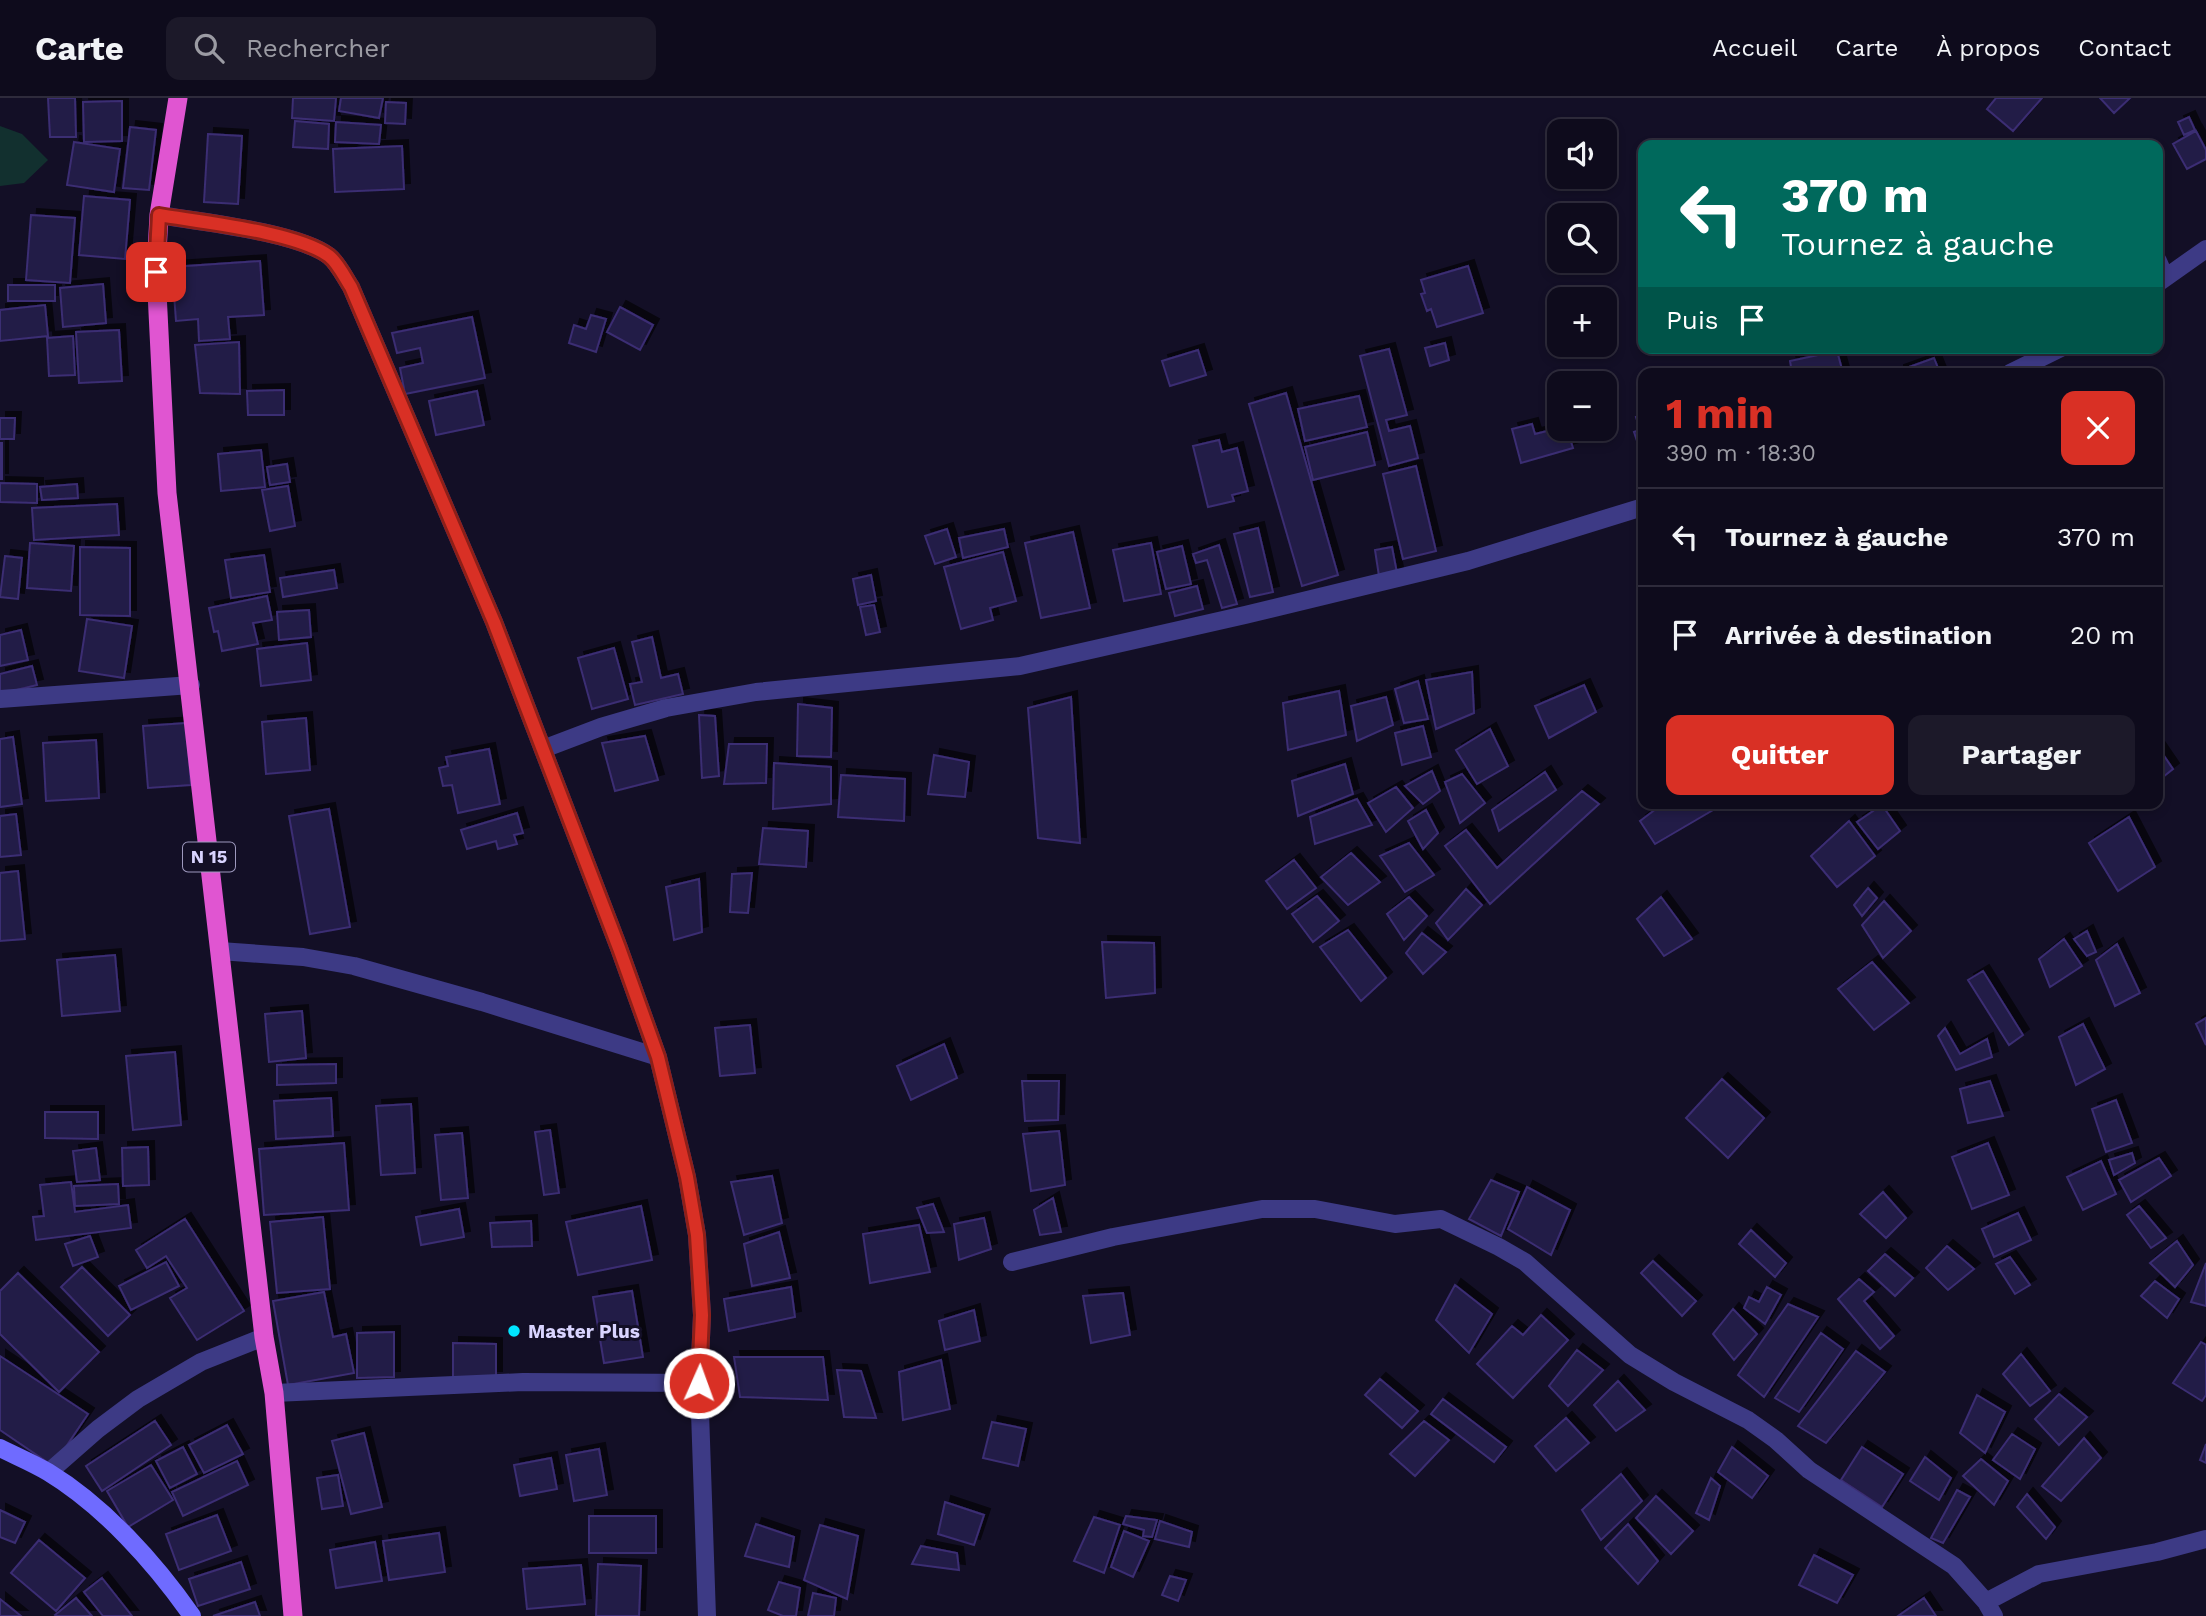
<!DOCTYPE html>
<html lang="fr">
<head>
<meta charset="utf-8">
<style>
	body { margin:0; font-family:"Work Sans",sans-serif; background:#1c1929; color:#f1f3f6; height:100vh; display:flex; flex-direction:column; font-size:26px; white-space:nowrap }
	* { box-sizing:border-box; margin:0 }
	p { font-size:23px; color:#9b9ba3 }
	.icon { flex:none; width:38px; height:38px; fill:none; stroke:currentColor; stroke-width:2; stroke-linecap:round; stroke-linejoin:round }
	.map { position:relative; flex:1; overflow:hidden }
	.drawer { position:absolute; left:1638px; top:270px; width:525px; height:441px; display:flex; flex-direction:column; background:#0e0b1c; border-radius:14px; box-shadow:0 4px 10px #0003,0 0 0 2px #2e2b3b }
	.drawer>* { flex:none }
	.guide { position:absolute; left:1638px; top:42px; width:525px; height:214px; border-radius:14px; box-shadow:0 4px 10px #0003,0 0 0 2px #2e2b3b; background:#00695c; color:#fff; overflow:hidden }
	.fabs { position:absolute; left:1547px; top:21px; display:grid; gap:14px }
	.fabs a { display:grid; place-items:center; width:70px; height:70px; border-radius:14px; background:#0e0b1c; box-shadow:0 4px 10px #0003,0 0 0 2px #2e2b3b; font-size:35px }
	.pin { position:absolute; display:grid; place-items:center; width:60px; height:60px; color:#fff; margin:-30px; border-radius:14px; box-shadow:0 4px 10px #0006 }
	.me { position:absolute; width:77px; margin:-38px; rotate:2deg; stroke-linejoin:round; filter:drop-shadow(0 0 5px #0008) }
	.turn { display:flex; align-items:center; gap:24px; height:147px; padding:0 28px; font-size:32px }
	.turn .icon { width:91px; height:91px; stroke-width:2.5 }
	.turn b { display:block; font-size:49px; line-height:60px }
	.then { display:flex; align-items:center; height:66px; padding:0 28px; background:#0003; gap:14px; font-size:26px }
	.round { display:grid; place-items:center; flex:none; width:74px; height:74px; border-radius:14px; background:#1c1929 }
	.headline { display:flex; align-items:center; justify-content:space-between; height:119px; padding:0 28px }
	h1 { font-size:42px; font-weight:700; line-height:52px; color:#d93025 }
	.action { display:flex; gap:14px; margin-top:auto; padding:14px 28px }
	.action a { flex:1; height:80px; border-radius:14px; background:#d93025; color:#fff; font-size:28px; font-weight:700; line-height:80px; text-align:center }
	.action a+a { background:#1c1929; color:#f1f3f6 }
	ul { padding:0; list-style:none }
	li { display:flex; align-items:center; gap:21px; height:98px; padding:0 28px; border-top:2px solid #2e2b3b }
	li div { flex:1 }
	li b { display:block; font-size:26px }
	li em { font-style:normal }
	header { display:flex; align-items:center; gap:42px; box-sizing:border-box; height:98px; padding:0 35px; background:#0e0b1c; border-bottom:2px solid #2e2b3b }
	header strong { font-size:33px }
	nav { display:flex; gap:38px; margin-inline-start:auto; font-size:24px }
	.search { width:490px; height:63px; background:#1c1929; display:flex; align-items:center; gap:18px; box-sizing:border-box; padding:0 24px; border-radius:14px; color:#9b9ba3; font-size:26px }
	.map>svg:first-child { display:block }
</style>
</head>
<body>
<header>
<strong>Carte</strong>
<div class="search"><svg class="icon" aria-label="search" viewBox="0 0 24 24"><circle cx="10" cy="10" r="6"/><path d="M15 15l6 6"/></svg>Rechercher</div>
<nav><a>Accueil</a><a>Carte</a><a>À propos</a><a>Contact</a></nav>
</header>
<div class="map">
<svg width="2206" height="1518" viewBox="0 0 2206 1518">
	<defs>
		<filter id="shadow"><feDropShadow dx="6" dy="-6" stdDeviation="0" flood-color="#0009"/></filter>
	</defs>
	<rect width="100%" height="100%" fill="#130f26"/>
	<path fill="#12302f" d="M0 28 22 36 48 62 24 85 0 88Z"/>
	<path fill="#241b47" stroke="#3b2d73" stroke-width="2" filter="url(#shadow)" d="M48 0H75L76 39H50Z
		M293 0H336L334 23 292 20Z
		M341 0H383L379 20 339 13Z
		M1996 0H2042L2013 33 1987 11Z
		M2100 0H2130L2114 15Z
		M122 3V43L84 44 83 4Z
		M386 4 406 5 405 26 385 25Z
		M2189 19 2195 32 2184 37 2178 24Z
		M295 23 329 26 328 51 293 49Z
		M336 24 381 27 379 46 335 44Z
		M130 29 156 32 149 92 123 90Z
		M2196 33 2206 52V61L2187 71 2173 46Z
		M208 36 242 38 238 106 204 104Z
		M74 44 120 51 114 94 67 87Z
		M402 48 404 91 335 94 333 51Z
		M84 98 130 102 125 161 79 157Z
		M31 117 75 120 70 185 26 182Z
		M260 163 264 217 228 219 230 241 199 243 198 221 176 223 172 169Z
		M1468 168 1483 215 1437 229 1431 211 1427 213 1421 196 1425 195 1421 182Z
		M103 186 106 225 63 229 60 190Z
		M8 187H55V203H8Z
		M45 207 48 238 0 243V212Z
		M620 209 653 227 640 252 607 234Z
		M591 217 606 221 596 254 569 245 574 227 586 231Z
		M472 219 485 280 405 296 400 270 423 265 420 250 397 255 392 235Z
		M119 232 122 283 79 285 76 234Z
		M73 238 75 277 49 278 47 240Z
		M239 244 240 296 200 295 195 247Z
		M1445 245 1449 262 1430 268 1425 250Z
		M1389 251 1407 317 1386 322 1389 333 1410 328 1418 360 1389 368 1360 258Z
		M1198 252 1206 277 1170 288 1162 263Z
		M1837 253 1843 275H1792L1790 263Z
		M1934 260 1940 275H1898V273Z
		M284 292V317H248L247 293Z
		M477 293 484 327 436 337 429 303Z
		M1286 295 1338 477 1302 488 1249 306Z
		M1359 298 1367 329 1305 343 1298 311Z
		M1643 317V354L1641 355 1634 334 1640 332 1636 319Z
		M0 320H15L14 341H0Z
		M1532 326 1535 336 1559 330 1567 331 1573 350 1521 365 1512 331Z
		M1367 334 1375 367 1313 382 1305 349Z
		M1219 342 1222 354 1237 350 1248 393 1232 397 1234 403 1208 409 1193 348Z
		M0 345H2V381H0Z
		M261 352 265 389 221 393 218 356Z
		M287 366 290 384 270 387 267 369Z
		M1416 368 1436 453 1403 461 1383 376Z
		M0 385 37 386V405L0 404Z
		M77 386 78 400 42 402 40 389Z
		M288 388 295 428 270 433 262 392Z
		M117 406 119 437 34 442 32 410Z
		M1258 430 1273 494 1250 499 1234 436Z
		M947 431 956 459 935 466 925 438Z
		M1004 431 1008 449 963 460 959 440Z
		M1073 434 1090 510 1041 520 1025 445Z
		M30 445 74 448 71 493 27 490Z
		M1151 445 1161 496 1124 503 1113 452Z
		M1219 447 1237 506 1222 510 1207 462 1196 465 1193 456Z
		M1182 448 1191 486 1166 491 1157 454Z
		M80 449 130 450V518L80 517Z
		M1392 449 1397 475 1379 478 1375 452Z
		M1003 454 1016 503 990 510 993 522 961 531 944 469Z
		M264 457 270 494 231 500 225 462Z
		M5 458 22 460 18 501 0 499Z
		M334 472 337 490 283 499 280 480Z
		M871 477 876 503 858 507 853 481Z
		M1197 488 1203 511 1175 518 1169 495Z
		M267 498 272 522 253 525 258 546 222 553 218 533 214 534 209 510Z
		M874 507 880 534 866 537 860 509Z
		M309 512 311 539 279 542 277 514Z
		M87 521 132 528 124 580 79 573Z
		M21 532 28 562 0 568V537Z
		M652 539 661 580 678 576 683 596 635 607 630 586 642 584 632 544Z
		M307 545 311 582 261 588 257 551Z
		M614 550 628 601 592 611 578 560Z
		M32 568 37 587 0 596V576Z
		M1472 574 1474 615 1436 631 1426 582Z
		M1418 583 1428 621 1404 625 1395 591Z
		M1584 587 1596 614 1549 640 1535 608Z
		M1339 593 1346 637 1288 652 1283 605Z
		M1071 599 1080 745 1038 740 1028 610Z
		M1386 599 1393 627 1357 643 1351 608Z
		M798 606 832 610 831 659 797 658Z
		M699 617 715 618 719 678 702 680Z
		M306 620 310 672 266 676 262 624Z
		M186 625 191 687 148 690 143 628Z
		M1423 628 1431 659 1402 667 1395 635Z
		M1490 631 1508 668 1477 686 1456 652Z
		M645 638 658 682 615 693 602 645Z
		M13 639 22 706 0 709V641Z
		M96 642 99 700 46 703 43 645Z
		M729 646H767L766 685 724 686Z
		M2158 649 2173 671 2158 683Z
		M489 651 500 706 458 715 452 687 443 688 439 670 448 668 446 659Z
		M934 657 969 664 965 699 928 696Z
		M774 665 831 669V706L773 711Z
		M1345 666 1353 696 1298 718 1292 683Z
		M1432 673 1440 693 1423 706 1405 688Z
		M1545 674 1556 692 1499 733 1492 712Z
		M1462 676 1485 705 1460 725 1445 684Z
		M841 677 905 681 904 723 838 719Z
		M1396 689 1413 710 1386 734 1368 705Z
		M1582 693 1599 706 1490 806 1445 748 1466 732 1497 770Z
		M1357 701 1372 727 1315 746 1310 719Z
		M1664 705H1725L1655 746 1640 723Z
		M1882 707 1900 733 1878 751 1857 724Z
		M329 711 350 829 310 836 289 718Z
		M1426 712 1438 735 1423 751 1408 723Z
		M517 715 523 735 514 737 517 746 498 751 496 743 467 751 461 732Z
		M16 716 21 757 0 759V718Z
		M2129 719 2155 769 2118 793 2089 745Z
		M1849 723 1875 758 1837 789 1811 758Z
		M763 730 808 733 806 769 759 766Z
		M1409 745 1434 777 1405 794 1380 758Z
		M1351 755 1380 784 1348 807 1321 779Z
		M1294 762 1316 790 1287 811 1266 783Z
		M18 773 25 841 0 843V775Z
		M752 775 748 815 730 814 732 776Z
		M699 781 702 834 674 842 666 789Z
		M1868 790 1877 800 1862 818 1854 807Z
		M1466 791 1482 807 1448 842 1436 825Z
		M1317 798 1339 823 1313 844 1292 816Z
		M1409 799 1427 818 1404 842 1387 816Z
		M1661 799 1692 841 1664 858 1637 821Z
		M1884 803 1911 833 1883 860 1862 827Z
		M1348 832 1386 880 1361 903 1320 849Z
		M2087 833 2096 854 2087 858 2074 841Z
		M1422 835 1446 854 1423 876 1406 855Z
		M2064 841 2082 868 2050 889 2039 861Z
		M1102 844 1154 845 1155 895 1106 900Z
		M2117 846 2140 895 2115 908 2096 862Z
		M115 857 120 913 62 918 57 862Z
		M1872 864 1909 905 1874 932 1838 891Z
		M1983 873 2023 937 2009 947 1968 882Z
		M302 913 306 960 269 964 265 916Z
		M2206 920V947L2196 926Z
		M2083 926 2105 971 2076 987 2059 939Z
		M750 927 755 975 720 978 715 930Z
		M1945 930 1960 956 1987 941 1992 959 1956 972 1938 938Z
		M944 946 957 980 911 1002 897 968Z
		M175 954 181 1027 133 1032 126 958Z
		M336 966V985L277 987V967Z
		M1722 981 1764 1020 1728 1060 1686 1020Z
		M1022 983H1059L1058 1022 1025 1023Z
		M1990 983 2003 1018 1968 1025 1960 991Z
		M331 1000 333 1038 276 1041 274 1003Z
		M2116 1002 2132 1045 2106 1054 2092 1011Z
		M411 1006 415 1075 381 1077 376 1008Z
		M45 1014H98V1041L45 1040Z
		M550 1032 559 1095 544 1097 535 1034Z
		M1059 1033 1065 1087 1031 1093 1023 1036Z
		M462 1035 468 1100 441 1102 435 1037Z
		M344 1045 349 1112 264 1117 259 1051Z
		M1988 1045 2009 1097 1972 1111 1952 1059Z
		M148 1049 149 1087 123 1088 122 1050Z
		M96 1050 100 1082 77 1084 73 1053Z
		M2132 1055 2135 1065 2114 1077 2109 1062Z
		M2159 1060 2171 1078 2131 1104 2119 1082Z
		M2101 1063 2116 1096 2083 1112 2067 1079Z
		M772 1078 782 1125 744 1137 731 1084Z
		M1491 1082 1519 1094 1501 1138 1469 1121Z
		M71 1084 75 1114 128 1107 131 1130 36 1142 33 1119 44 1118 40 1087Z
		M118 1086 119 1106 75 1108 74 1088Z
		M1527 1089 1570 1112 1551 1157 1508 1131Z
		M1883 1094 1906 1120 1886 1140 1860 1116Z
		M1053 1100 1061 1134 1040 1137 1034 1112Z
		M933 1106 944 1134 927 1135 917 1110Z
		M641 1108 652 1162 578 1177 566 1124Z
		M2139 1108 2166 1140 2151 1150 2127 1117Z
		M459 1111 464 1139 421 1147 416 1119Z
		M2018 1115 2031 1142 1994 1159 1982 1131Z
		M323 1119 330 1191 277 1195 270 1124Z
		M984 1120 991 1151 959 1162 954 1126Z
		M185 1121 244 1213 197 1242 170 1200 187 1190 166 1158 147 1170 136 1152Z
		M531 1123 532 1148 492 1149 490 1125Z
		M919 1127 930 1174 870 1185 863 1136Z
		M1751 1132 1786 1165 1775 1179 1739 1146Z
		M779 1134 790 1180 752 1188 744 1146Z
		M90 1138 98 1159 73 1168 65 1146Z
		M2177 1143 2193 1167 2175 1189 2150 1165Z
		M1947 1148 1974 1171 1948 1192 1926 1170Z
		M1885 1156 1913 1180 1895 1198 1868 1173Z
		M2010 1159 2030 1187 2015 1196 1996 1166Z
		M1653 1163 1696 1203 1682 1218 1641 1175Z
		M166 1164 179 1188 131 1212 119 1188Z
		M2206 1165V1208L2191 1204Z
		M82 1169 130 1217 108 1238 61 1189Z
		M18 1175 99 1254 59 1294 0 1236V1193Z
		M1859 1181 1874 1194 1864 1203 1894 1238 1880 1251 1838 1201Z
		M2155 1183 2179 1201 2167 1220 2141 1198Z
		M1455 1187 1492 1216 1469 1255 1436 1222Z
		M791 1189 795 1219 729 1233 724 1201Z
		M1767 1189 1781 1197 1765 1226 1744 1210 1749 1199 1759 1204Z
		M632 1193 643 1259 604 1265 593 1199Z
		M324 1194 333 1239 346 1236 354 1275 288 1287 273 1203Z
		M1123 1195 1130 1237 1091 1245 1083 1198Z
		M1788 1206 1818 1219 1764 1299 1738 1277Z
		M1733 1211 1757 1236 1734 1262 1713 1236Z
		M974 1212 980 1243 945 1252 939 1223Z
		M1541 1217 1568 1242 1513 1300 1477 1266 1512 1228 1523 1237Z
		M394 1234V1279L357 1280V1235Z
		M1821 1235 1843 1251 1799 1314 1775 1300Z
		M2201 1244 2206 1247V1297L2202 1303 2173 1285Z
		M453 1245 496 1246V1279H453Z
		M1577 1252 1603 1272 1568 1308 1549 1288Z
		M1856 1253 1885 1274 1826 1345 1798 1328Z
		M2021 1256 2050 1293 2030 1308 2003 1276Z
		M0 1258 88 1316 53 1368 0 1332Z
		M734 1259H823L828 1302 740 1299Z
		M941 1262 950 1311 903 1322 899 1274Z
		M837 1272 861 1273 876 1320 844 1319Z
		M1380 1281 1418 1313 1402 1330 1365 1297Z
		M1618 1283 1645 1312 1616 1333 1594 1307Z
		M2059 1296 2087 1319 2059 1347 2035 1321Z
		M1977 1297 2005 1314 1985 1355 1960 1335Z
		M1443 1301 1506 1349 1494 1364 1431 1316Z
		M1566 1320 1589 1345 1556 1373 1535 1348Z
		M155 1323 171 1347 102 1393 86 1368Z
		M1424 1323 1449 1342 1415 1378 1390 1356Z
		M992 1324 1026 1331 1018 1368 983 1360Z
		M227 1327 243 1356 204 1375 189 1347Z
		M364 1335 382 1409 351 1416 332 1343Z
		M2012 1336 2035 1351 2020 1381 1993 1362Z
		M2084 1340 2101 1360 2061 1403 2042 1388Z
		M2206 1346V1365L2200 1362Z
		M183 1349 197 1376 170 1390 156 1363Z
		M1732 1349 1768 1378 1752 1400 1718 1374Z
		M1862 1349 1903 1376 1882 1409 1841 1382Z
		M599 1351 607 1397 574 1403 566 1357Z
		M1925 1359 1951 1380 1939 1402 1910 1383Z
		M551 1360 557 1391 520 1398 514 1367Z
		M1981 1361 2008 1383 1994 1407 1963 1378Z
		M237 1363 248 1387 183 1418 172 1394Z
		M151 1367 173 1402 128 1429 107 1393Z
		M1621 1376 1642 1403 1601 1442 1582 1412Z
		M338 1377 343 1408 322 1411 317 1380Z
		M1711 1380 1720 1388 1709 1422 1696 1415Z
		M1957 1392 1970 1399 1943 1445 1931 1440Z
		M2027 1396 2055 1429 2046 1441 2017 1409Z
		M1656 1398 1693 1433 1671 1456 1636 1420Z
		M945 1404 984 1417 974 1447 938 1436Z
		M0 1412 25 1424 15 1445 0 1439Z
		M217 1417 231 1453 179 1472 166 1436Z
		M589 1418H656V1455H589Z
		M1126 1418 1157 1422 1152 1439 1143 1438 1144 1432 1123 1426Z
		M1094 1419 1120 1427 1104 1475 1074 1463Z
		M1160 1423 1192 1434 1189 1449 1155 1441Z
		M756 1426 794 1439 789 1469 745 1458Z
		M1628 1426 1658 1463 1638 1486 1605 1450Z
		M820 1427 858 1438 847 1501 804 1482Z
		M1124 1433 1149 1443 1133 1479 1111 1469Z
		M439 1435 445 1474 389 1482 383 1443Z
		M39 1442 85 1480 56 1513 11 1475Z
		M375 1444 382 1483 336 1490 330 1452Z
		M921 1448 957 1455 959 1472 912 1466Z
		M1814 1457 1853 1477 1837 1505 1799 1487Z
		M241 1464 250 1491 198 1508 189 1481Z
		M598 1466 641 1468 639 1518H596Z
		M581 1467 585 1506 527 1511 523 1471Z
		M1170 1478 1186 1482 1178 1503 1162 1497Z
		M102 1480 132 1518H103L84 1494Z
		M779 1484 800 1490 796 1518H783L768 1512Z
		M813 1495 836 1500 834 1518H808Z
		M76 1500 92 1518H56L55 1517Z
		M1924 1500 1936 1518H1898Z
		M0 1501 21 1518H0Z
		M255 1504 260 1518H213Z"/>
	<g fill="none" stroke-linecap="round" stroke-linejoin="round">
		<path stroke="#3d3a85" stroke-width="18" d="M159 117C201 124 297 134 329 158 338 165 345 180 351 189L494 524 619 850 658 959 687 1079 697 1137 702 1217 699 1285 707 1518
			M2158 163 2165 179
			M2158 185 2206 151
			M2010 275 2061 250
			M0 601 191 587
			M543 651 601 629 666 610 756 594 1020 568 1245 517 1468 463 1643 409
			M220 853 303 859 354 868 482 904 658 959
			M1012 1164 1113 1139 1262 1111H1315L1395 1126 1441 1121 1499 1149 1525 1164 1630 1257 1674 1284 1748 1322 1776 1342 1809 1372 1954 1468 1986 1504 1994 1518
			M274 1295 523 1284 699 1285
			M49 1374 98 1331 138 1301 201 1264 264 1239
			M1986 1504 2039 1476 2157 1454 2206 1441"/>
		<path stroke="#6f6bff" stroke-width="18" d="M0 1350C16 1358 33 1365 48 1374 104 1408 155 1465 192 1518"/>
		<path stroke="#e055d1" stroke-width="19" d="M178 0 159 117 156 174 167 395 264 1239 274 1295 293 1518"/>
	</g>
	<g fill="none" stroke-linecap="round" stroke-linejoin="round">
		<defs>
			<path id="route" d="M156 174 159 117C200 124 297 134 329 158 338 165 345 180 351 189L494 524 619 850 658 959 687 1079 697 1137 702 1217 699 1285"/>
		</defs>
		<use href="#route" stroke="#8d1f18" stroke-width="18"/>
		<use href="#route" stroke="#d93025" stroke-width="12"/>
	</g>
	<circle fill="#00e5ff" stroke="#130f26" stroke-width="2.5" cx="514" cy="1233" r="7"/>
	<g text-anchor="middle" stroke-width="6" stroke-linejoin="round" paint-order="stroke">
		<rect fill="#130f26" stroke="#9e99be" stroke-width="2" x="183" y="744.5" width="52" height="29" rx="5"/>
		<g font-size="18" font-weight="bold" fill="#d9d4ff">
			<text x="209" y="765">N 15</text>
		</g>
		<g font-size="19" font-weight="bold" fill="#d9d4ff" stroke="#130f26" text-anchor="start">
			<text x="528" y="1240">Master Plus</text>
		</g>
	</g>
</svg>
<div class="fabs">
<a><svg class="icon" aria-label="sound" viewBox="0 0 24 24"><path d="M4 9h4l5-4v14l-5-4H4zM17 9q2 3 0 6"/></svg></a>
<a><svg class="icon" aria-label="search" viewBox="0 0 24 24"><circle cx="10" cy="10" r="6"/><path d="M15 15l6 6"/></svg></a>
<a>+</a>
<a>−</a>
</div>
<div class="pin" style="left:156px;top:174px;background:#d93025"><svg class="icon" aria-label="arrive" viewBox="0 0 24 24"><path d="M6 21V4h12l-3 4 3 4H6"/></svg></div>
<svg class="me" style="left:699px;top:1285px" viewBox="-20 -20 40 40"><circle r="17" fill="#d93025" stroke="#fff" stroke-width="3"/><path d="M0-11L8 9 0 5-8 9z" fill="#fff"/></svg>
<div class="guide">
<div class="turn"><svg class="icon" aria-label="left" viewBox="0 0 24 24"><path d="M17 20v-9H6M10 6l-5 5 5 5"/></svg><div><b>370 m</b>Tournez à gauche</div></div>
<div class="then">Puis<svg class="icon" aria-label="arrive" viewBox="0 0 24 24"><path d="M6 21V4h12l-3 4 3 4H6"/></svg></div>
</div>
<section class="drawer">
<div class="headline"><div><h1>1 min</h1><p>390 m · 18:30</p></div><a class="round" style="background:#d93025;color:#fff"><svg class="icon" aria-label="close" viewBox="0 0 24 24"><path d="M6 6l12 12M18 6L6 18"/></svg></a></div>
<ul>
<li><svg class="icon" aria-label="left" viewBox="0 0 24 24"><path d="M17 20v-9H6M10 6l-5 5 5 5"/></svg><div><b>Tournez à gauche</b></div><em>370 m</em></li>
<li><svg class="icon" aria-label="arrive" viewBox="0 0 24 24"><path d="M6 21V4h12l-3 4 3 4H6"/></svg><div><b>Arrivée à destination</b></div><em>20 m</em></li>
</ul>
<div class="action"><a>Quitter</a><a>Partager</a></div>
</section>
</div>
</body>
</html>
